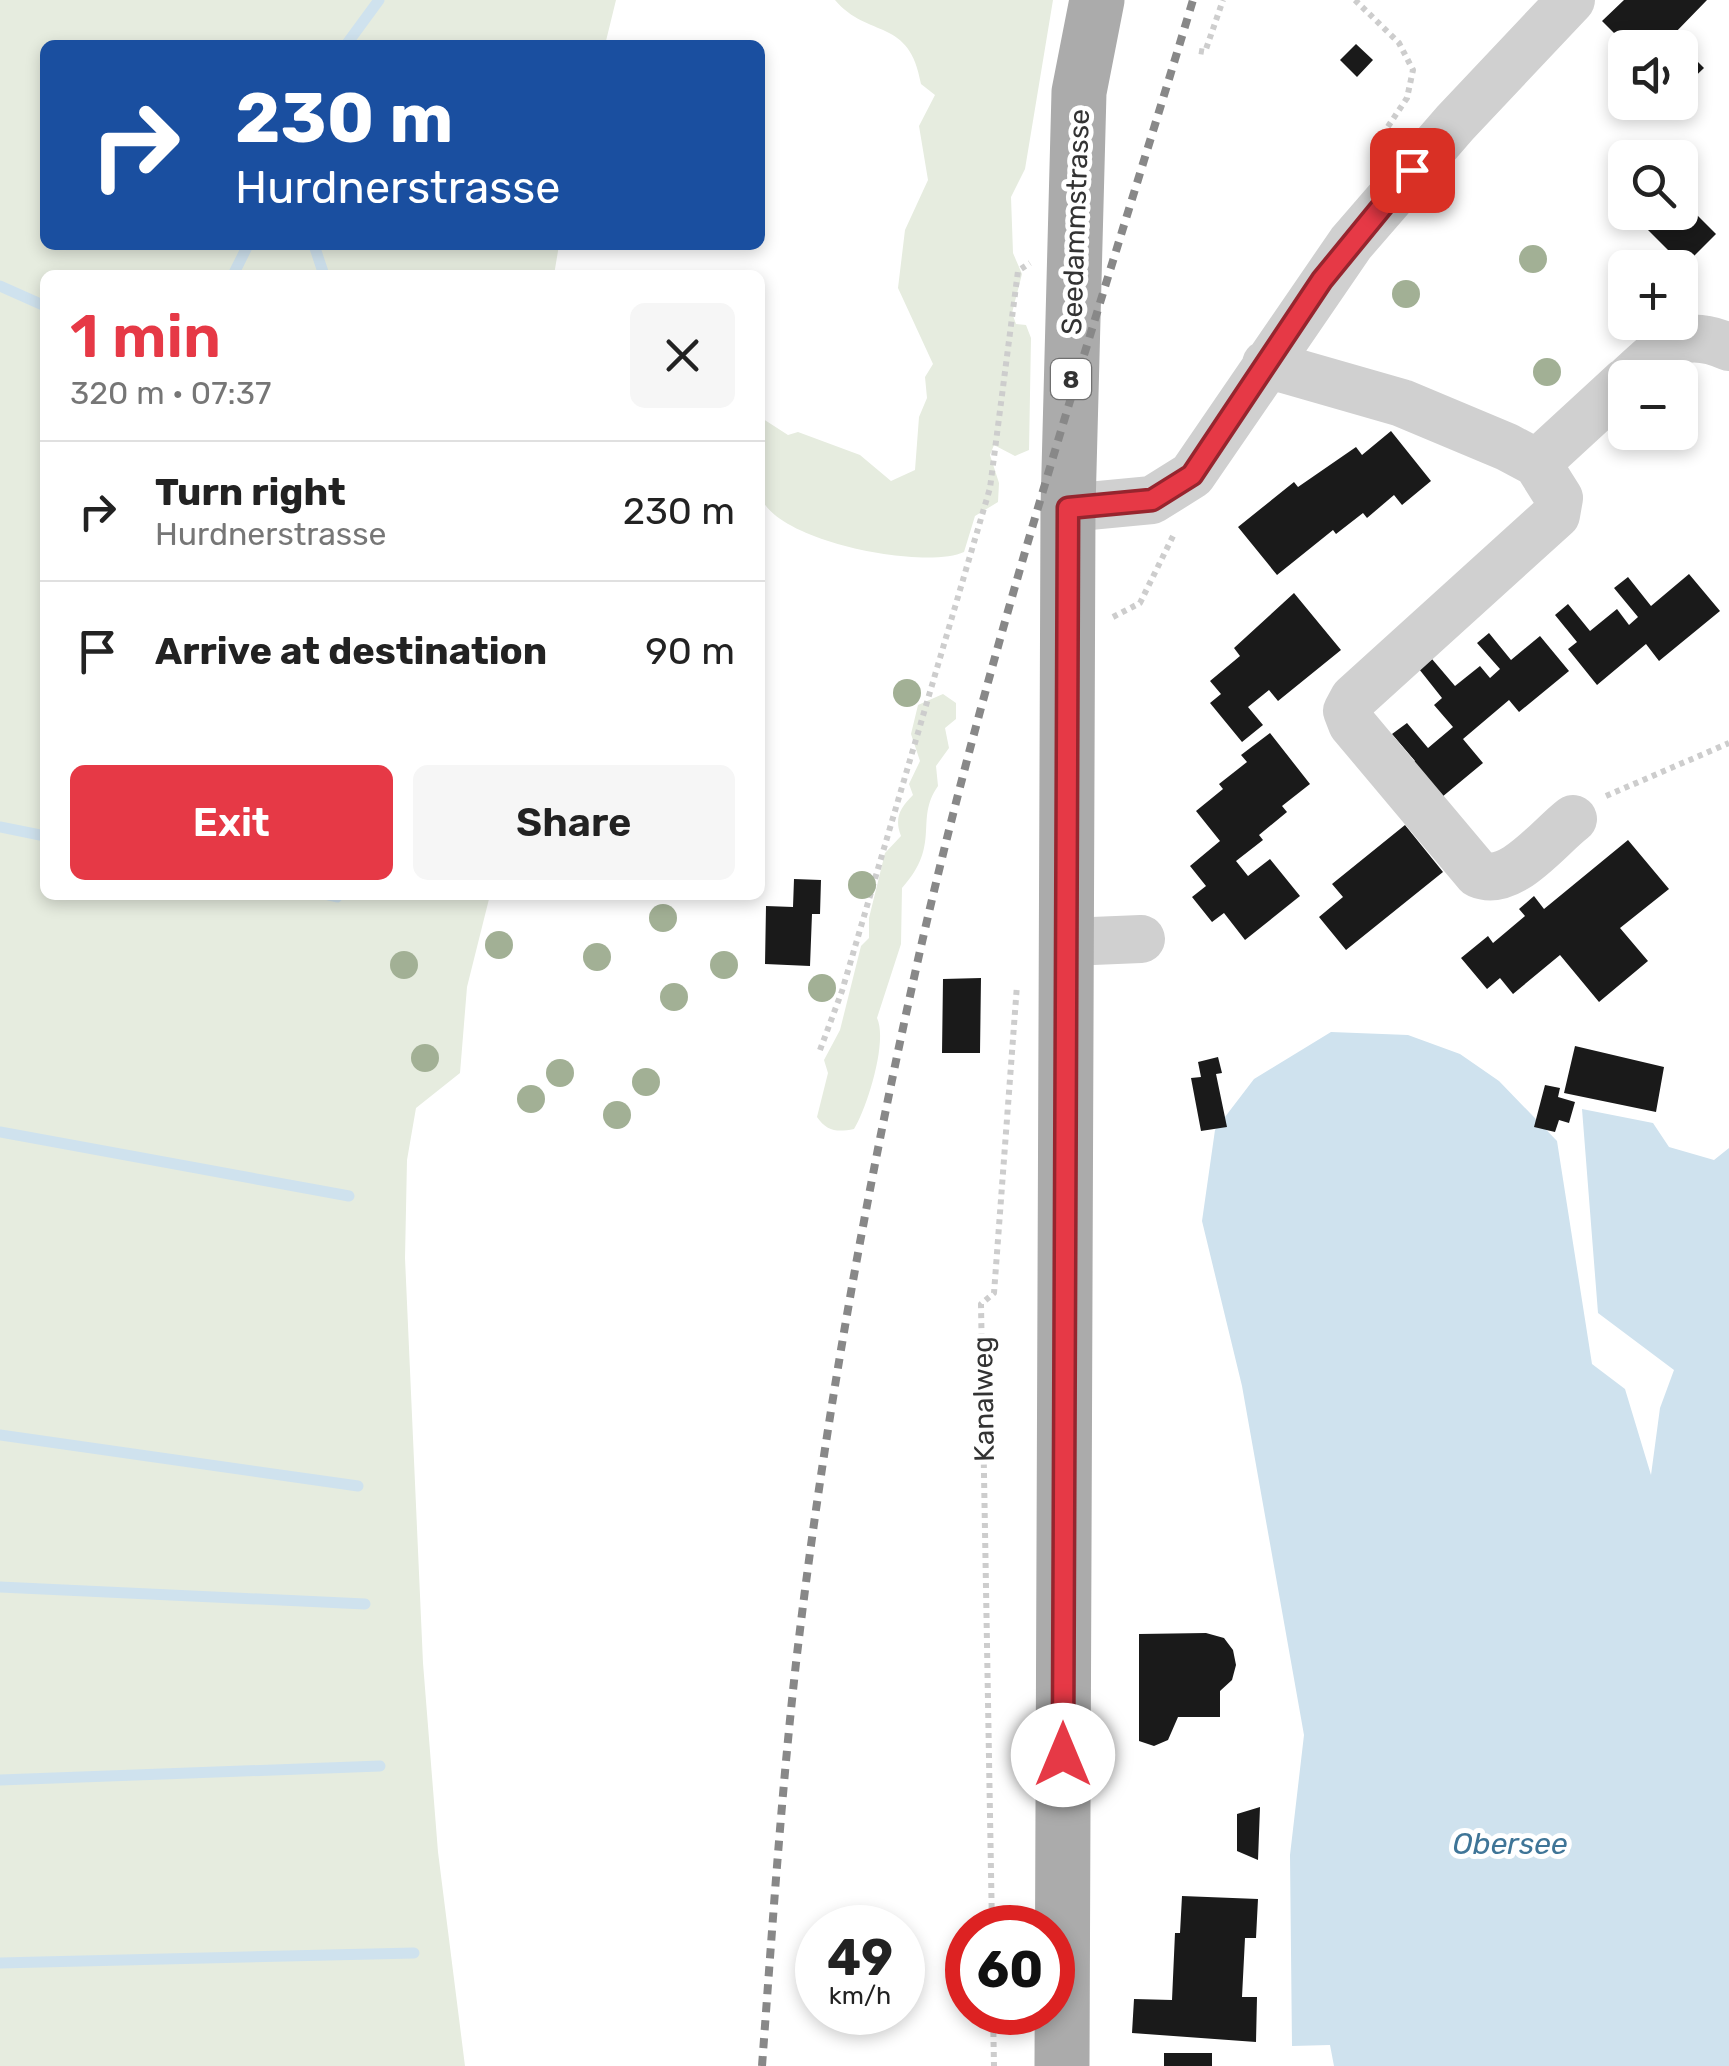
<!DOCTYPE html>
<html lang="en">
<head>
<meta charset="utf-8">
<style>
	body { margin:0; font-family:Rubik,sans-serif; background:#f6f6f6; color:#222; height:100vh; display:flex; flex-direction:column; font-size:38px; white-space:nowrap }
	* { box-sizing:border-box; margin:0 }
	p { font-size:32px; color:#767676 }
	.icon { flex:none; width:55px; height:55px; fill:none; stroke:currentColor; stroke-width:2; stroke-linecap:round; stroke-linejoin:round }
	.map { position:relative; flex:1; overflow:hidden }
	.details { position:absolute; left:40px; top:270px; width:725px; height:630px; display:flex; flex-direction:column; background:#fff; border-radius:15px; box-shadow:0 5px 15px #0003 }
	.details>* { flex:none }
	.hud { position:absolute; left:40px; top:40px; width:725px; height:210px; border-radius:15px; box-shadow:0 5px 15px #0003; background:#1a4fa0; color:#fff; overflow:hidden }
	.controls { position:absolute; left:1608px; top:30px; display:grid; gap:20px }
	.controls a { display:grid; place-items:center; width:90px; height:90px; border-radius:15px; background:#fff; box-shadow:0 5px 15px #0003; font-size:50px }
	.speed { position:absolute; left:795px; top:1905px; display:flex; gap:20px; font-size:50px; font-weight:700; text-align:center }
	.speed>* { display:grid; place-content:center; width:130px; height:130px; border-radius:50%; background:#fff; box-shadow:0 5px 15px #0003; line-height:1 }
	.speed small { font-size:25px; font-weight:400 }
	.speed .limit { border:15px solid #d22; background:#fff; color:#111 }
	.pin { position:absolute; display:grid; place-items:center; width:85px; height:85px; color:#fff; margin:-42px; border-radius:20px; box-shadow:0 5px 15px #0006 }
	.me { position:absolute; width:110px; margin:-55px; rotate:0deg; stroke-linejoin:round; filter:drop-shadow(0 0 8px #0008) }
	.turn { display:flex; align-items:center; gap:35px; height:210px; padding:0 30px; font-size:45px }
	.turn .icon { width:130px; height:130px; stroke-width:2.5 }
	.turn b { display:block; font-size:70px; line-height:85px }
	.round { display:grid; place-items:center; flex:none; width:105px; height:105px; border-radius:15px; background:#f6f6f6 }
	.summary { display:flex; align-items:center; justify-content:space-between; height:170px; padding:0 30px }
	h1 { font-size:60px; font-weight:600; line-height:75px; color:#e63946 }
	.cta { display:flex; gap:20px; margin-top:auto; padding:20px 30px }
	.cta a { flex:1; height:115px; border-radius:15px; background:#e63946; color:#fff; font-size:40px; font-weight:600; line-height:115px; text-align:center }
	.cta a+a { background:#f6f6f6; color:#222 }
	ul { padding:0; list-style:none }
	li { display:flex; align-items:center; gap:30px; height:140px; padding:0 30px; border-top:2px solid #e0e0e0 }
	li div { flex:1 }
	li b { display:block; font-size:38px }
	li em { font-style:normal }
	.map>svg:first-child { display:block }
</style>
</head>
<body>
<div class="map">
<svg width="1729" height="2066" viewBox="0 0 1729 2066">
	<rect width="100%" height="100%" fill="#fff"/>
	<path fill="#e6ecdf" d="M0 0H616L605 45H45V245H559L554 275H45V895H490L467 987 460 1073 416 1108 407 1160 405 1258 423 1663 438 1852 465 2066H0Z
		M835 0H1053L1025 169 1011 197 1013 253 1022 274 1012 313 1016 324 1026 325 1031 338 1029 450 1015 456 994 445 990 455 999 483 998 502 975 516 964 552C925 570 774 542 760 495 754 473 760 440 760 417L788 435 798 432 860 455 891 481 915 470 919 417 927 398 925 377 933 364 898 288 905 230 928 180 919 126 935 95 921 84C910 17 868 39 835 0Z
		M943 694 956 703V719L945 728 949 748 936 766 938 786C914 820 942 844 902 888L901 944 877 1018C888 1041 867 1108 854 1129 838 1132 827 1132 817 1117L828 1073 824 1060 840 1030 861 946 869 938V918L885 853 901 836C894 818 900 808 913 795L909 784 920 761 911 734 918 705Z"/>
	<path fill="#cfe2ee" d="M1331 1032 1408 1035 1460 1054 1499 1081 1557 1141 1592 1364 1625 1389 1651 1475 1660 1408 1674 1370 1598 1313 1582 1109 1653 1123 1669 1147 1714 1160 1729 1148V2066H1334L1330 2045 1292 2046 1290 1855 1304 1735 1242 1386 1202 1221 1215 1130 1254 1079Z"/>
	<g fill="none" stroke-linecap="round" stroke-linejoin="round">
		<path stroke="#cfe2ee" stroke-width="11" d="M346 45 379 0
			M314 245 324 275
			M233 275 248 245
			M0 286 45 306
			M0 827 45 836
			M328 895 337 897
			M0 1132 349 1196
			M0 1435 358 1486
			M0 1587 365 1604
			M0 1780 380 1766
			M0 1963 414 1953"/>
	</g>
	<path fill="#1a1a1a" d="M1624 0H1707L1672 36 1704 68 1683 88 1680 48H1629L1602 21Z
		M1356 44 1373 60 1357 77 1340 60Z
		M1680 198 1716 234 1684 266 1630 212H1680Z
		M1391 431 1431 481 1402 505 1394 495 1367 518 1363 513 1336 534 1333 530 1277 575 1238 527 1294 482 1298 487 1356 447 1362 455Z
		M1689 574 1720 611 1659 661 1646 644 1597 685 1568 649 1577 642 1555 615 1568 604 1590 631 1617 609 1629 625 1638 617 1614 588 1628 577 1651 606Z
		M1294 593 1341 650 1278 701 1269 690 1248 707 1263 725 1242 742 1210 703 1221 694 1210 681 1240 656 1234 648Z
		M1489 633 1511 660 1540 636 1569 671 1519 712 1509 700 1463 739 1483 763 1436 802 1407 768 1415 761 1392 734 1407 723 1428 748 1453 727 1434 705 1442 698 1419 669 1432 659 1455 686 1480 666 1490 678 1500 669 1477 643Z
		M1270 733 1310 784 1282 806 1287 812 1259 835 1263 840 1236 861 1248 876 1270 859 1300 896 1245 940 1224 913 1212 922 1192 897 1206 886 1190 866 1220 841 1196 811 1223 789 1219 784 1247 762 1241 755Z
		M1405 825 1443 872 1346 950 1319 917 1343 897 1332 884Z
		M1628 840 1669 889 1620 928 1648 961 1599 1002 1560 955 1513 994 1500 978 1487 989 1461 958 1488 936 1493 943 1525 916 1519 909 1534 896 1544 909Z
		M794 879 821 880 820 914H812L810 966 765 964 766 906 793 907Z
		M981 978 980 1053H942L943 979Z
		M1575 1046 1664 1067 1656 1112 1564 1093Z
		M1218 1057 1222 1073 1216 1074 1227 1127 1201 1131 1191 1078 1201 1077 1198 1062Z
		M1545 1085 1560 1088 1558 1097 1575 1102 1569 1123 1559 1120 1555 1132 1534 1127Z
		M1139 1634 1206 1633 1224 1638 1233 1650 1236 1665 1232 1680 1220 1691V1717H1178L1168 1740 1154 1746 1139 1741Z
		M1260 1807 1258 1860 1237 1851V1814Z
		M1182 1896 1258 1899 1256 1938H1245L1242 1997H1257L1256 2042 1132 2033 1134 1999 1172 2000 1175 1933H1180Z
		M1164 2053H1212V2066H1164Z"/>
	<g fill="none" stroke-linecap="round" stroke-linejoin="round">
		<path stroke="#cdcdcd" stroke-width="6" stroke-dasharray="5 5" stroke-linecap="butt" d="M1355 0 1399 43 1413 70 1407 98 1375 146
			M1199 51 1205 52 1223 0
			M1113 617 1140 603 1174 534
			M1606 796 1729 743
			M820 1050 842 991 990 488 1018 271 1030 263
			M992 1928 981 1304 994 1293 1017 985
			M993 2012 994 2066"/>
		<path stroke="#d0d0d0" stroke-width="48" d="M1266 364 1402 403 1507 447 1537 463 1559 498 1556 515 1354 698 1347 711 1352 724 1478 874C1511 888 1547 839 1573 819
			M1630 378C1665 346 1681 326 1729 347
			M1537 463 1625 382
			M1068 508 1152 500 1192 475 1351 243 1455 123 1571 0
			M1068 942 1141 939"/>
		<path stroke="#ababab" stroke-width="55" d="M1062 2066 1068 508 1079 92 1097 0"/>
		<path stroke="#888" stroke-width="8" stroke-dasharray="10 8" stroke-linecap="butt" d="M762 2066C772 1932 781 1797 796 1663 824 1424 867 1186 920 951 993 630 1098 315 1193 0"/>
	</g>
	<g fill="#a2b095">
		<circle cx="1533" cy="259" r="14"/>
		<circle cx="1406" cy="294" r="14"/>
		<circle cx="1547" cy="372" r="14"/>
		<circle cx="907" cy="693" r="14"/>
		<circle cx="862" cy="885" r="14"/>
		<circle cx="663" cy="918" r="14"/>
		<circle cx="499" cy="945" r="14"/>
		<circle cx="597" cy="957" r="14"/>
		<circle cx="404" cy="965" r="14"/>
		<circle cx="724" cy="965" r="14"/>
		<circle cx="822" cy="988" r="14"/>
		<circle cx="674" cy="997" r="14"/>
		<circle cx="425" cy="1058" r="14"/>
		<circle cx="560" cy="1073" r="14"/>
		<circle cx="646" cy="1082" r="14"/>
		<circle cx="531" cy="1099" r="14"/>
		<circle cx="617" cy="1115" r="14"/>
	</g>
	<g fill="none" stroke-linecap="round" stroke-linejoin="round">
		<defs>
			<path id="route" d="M1063 1755 1068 508 1152 500 1192 475 1322 280 1412 170"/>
		</defs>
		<use href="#route" stroke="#96252e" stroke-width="25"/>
		<use href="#route" stroke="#e63946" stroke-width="18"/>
	</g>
	<g text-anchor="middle" stroke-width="10" stroke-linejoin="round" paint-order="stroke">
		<rect fill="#fff" stroke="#707070" stroke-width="2.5" x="1051" y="359" width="40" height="40" rx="8"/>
		<g font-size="25" font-weight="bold" fill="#333">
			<text x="1071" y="388">8</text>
		</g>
		<g font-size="28" fill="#333" stroke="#fff">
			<text transform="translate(1075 222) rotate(-88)" y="10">Seedammstrasse</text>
			<text transform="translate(983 1399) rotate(-91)" y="10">Kanalweg</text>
		</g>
		<g font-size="30" font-style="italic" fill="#3f7597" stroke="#fff">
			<text x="1510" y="1854">Obersee</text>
		</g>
	</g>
</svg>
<div class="controls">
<a><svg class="icon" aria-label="sound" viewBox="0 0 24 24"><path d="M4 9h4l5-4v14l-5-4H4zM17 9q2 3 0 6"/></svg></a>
<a><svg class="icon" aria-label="search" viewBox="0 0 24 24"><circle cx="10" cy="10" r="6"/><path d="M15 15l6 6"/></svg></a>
<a>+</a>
<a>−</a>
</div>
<div class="speed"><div>49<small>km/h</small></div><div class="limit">60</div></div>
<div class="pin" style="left:1412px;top:170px;background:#d93025"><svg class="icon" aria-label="arrive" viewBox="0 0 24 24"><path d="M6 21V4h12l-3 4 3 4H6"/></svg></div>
<svg class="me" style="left:1063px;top:1755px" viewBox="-20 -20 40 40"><circle r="19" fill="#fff"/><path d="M0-13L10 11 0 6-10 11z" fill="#e63946"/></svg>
<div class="hud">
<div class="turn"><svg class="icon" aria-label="right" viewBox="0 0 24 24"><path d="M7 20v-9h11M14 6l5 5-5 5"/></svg><div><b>230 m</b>Hurdnerstrasse</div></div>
</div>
<section class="details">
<div class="summary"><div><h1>1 min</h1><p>320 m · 07:37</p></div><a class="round"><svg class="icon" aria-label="close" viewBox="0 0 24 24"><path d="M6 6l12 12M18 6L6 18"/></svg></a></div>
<ul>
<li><svg class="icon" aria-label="right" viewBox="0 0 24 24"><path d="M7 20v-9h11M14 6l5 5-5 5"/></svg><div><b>Turn right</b><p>Hurdnerstrasse</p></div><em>230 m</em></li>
<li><svg class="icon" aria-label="arrive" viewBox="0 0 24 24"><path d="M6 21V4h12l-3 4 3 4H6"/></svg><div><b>Arrive at destination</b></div><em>90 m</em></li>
</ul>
<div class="cta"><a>Exit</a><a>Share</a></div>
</section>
</div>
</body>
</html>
